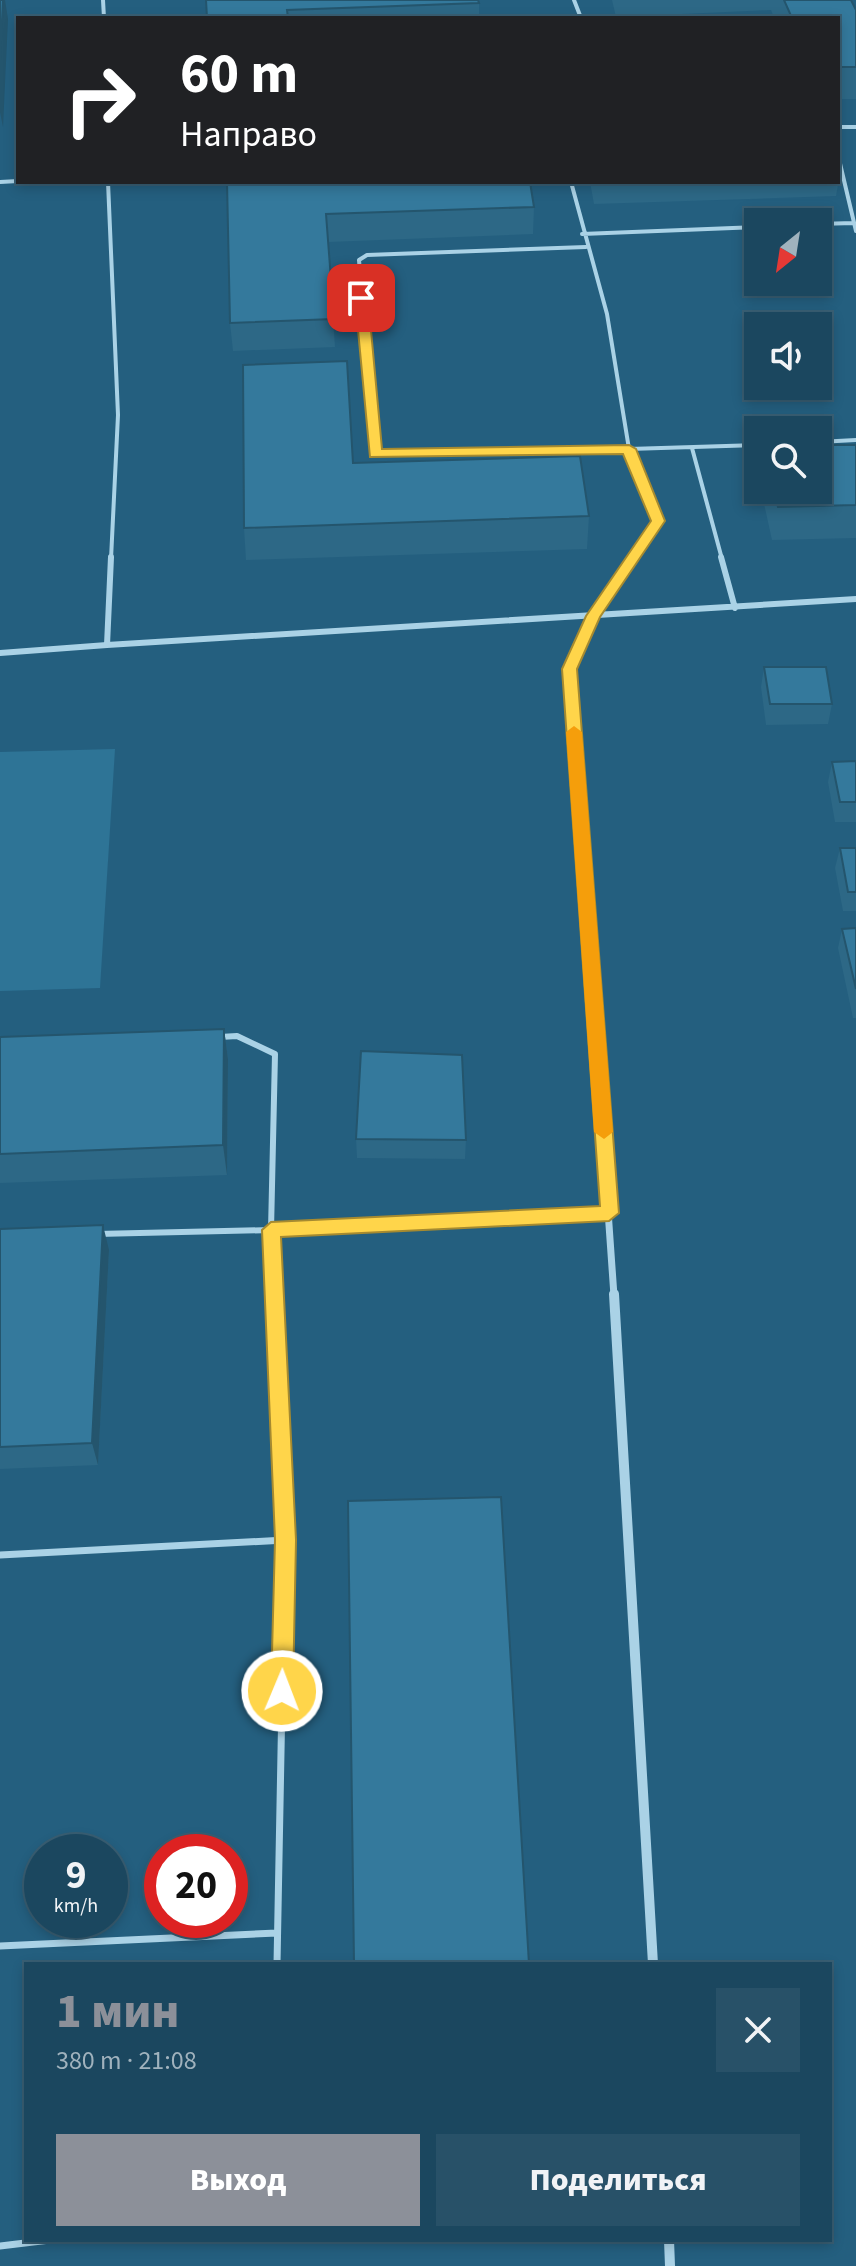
<!DOCTYPE html>
<html lang="ru">
<head>
<meta charset="utf-8">
<style>
	body { margin:0; font-family:"Source Sans 3",sans-serif; background:#285168; color:#f1f3f6; height:100vh; display:flex; flex-direction:column; font-size:30px; white-space:nowrap }
	* { box-sizing:border-box; margin:0 }
	p { font-size:26px; color:#a0b2bd }
	.icon { flex:none; width:44px; height:44px; fill:none; stroke:currentColor; stroke-width:2; stroke-linecap:round; stroke-linejoin:round }
	.map { position:relative; flex:1; overflow:hidden }
	.sheet { position:absolute; left:24px; top:1962px; width:808px; height:280px; display:flex; flex-direction:column; background:#1b475f; border-radius:0px; box-shadow:0 4px 12px #0003,0 0 0 2px #395f74 }
	.sheet>* { flex:none }
	.hud { position:absolute; left:16px; top:16px; width:824px; height:168px; border-radius:0px; box-shadow:0 4px 12px #0003,0 0 0 2px #395f74; background:#202124; color:#fff; overflow:hidden }
	.needle { width:52px; rotate:210deg }
	.buttons { position:absolute; left:744px; top:208px; display:grid; gap:16px }
	.buttons a { display:grid; place-items:center; width:88px; height:88px; border-radius:0px; background:#1b475f; box-shadow:0 4px 12px #0003,0 0 0 2px #395f74; font-size:40px }
	.speed { position:absolute; left:24px; top:1834px; display:flex; gap:16px; font-size:40px; font-weight:700; text-align:center }
	.speed>* { display:grid; place-content:center; width:104px; height:104px; border-radius:50%; background:#1b475f; box-shadow:0 4px 12px #0003,0 0 0 2px #395f74; line-height:1 }
	.speed small { font-size:20px; font-weight:400 }
	.speed .limit { border:12px solid #d22; background:#fff; color:#111 }
	.pin { position:absolute; display:grid; place-items:center; width:68px; height:68px; color:#fff; margin:-34px; border-radius:16px; box-shadow:0 4px 12px #0006 }
	.me { position:absolute; width:88px; margin:-44px; rotate:1deg; stroke-linejoin:round; filter:drop-shadow(0 0 6px #0008) }
	.turn { display:flex; align-items:center; gap:28px; height:168px; padding:0 32px; font-size:36px }
	.turn .icon { width:104px; height:104px; stroke-width:2.5 }
	.turn b { display:block; font-size:56px; line-height:68px }
	.round { display:grid; place-items:center; flex:none; width:84px; height:84px; border-radius:0px; background:#285168 }
	.head { display:flex; align-items:center; justify-content:space-between; height:136px; padding:0 32px }
	h1 { font-size:48px; font-weight:800; line-height:60px; color:#8c9099 }
	.primary-button { display:flex; gap:16px; margin-top:auto; padding:16px 32px }
	.primary-button a { flex:1; height:92px; border-radius:0px; background:#8c9099; color:#fff; font-size:32px; font-weight:800; line-height:92px; text-align:center }
	.primary-button a+a { background:#285168; color:#f1f3f6 }
	.map>svg:first-child { display:block }
</style>
</head>
<body>
<div class="map">
<svg width="856" height="2266" viewBox="0 0 856 2266">
	<rect width="100%" height="100%" fill="#245f7f"/>
	<path fill="#2e7496" d="M115 749 100 988 0 991V752Z"/>
	<g fill="none" stroke-linecap="round" stroke-linejoin="round">
		<path stroke="#aad2e6" stroke-width="4" d="M103 0 104 18
			M574 0 581 18
			M838 127H856
			M838 155 856 231
			M0 182 18 181
			M108 182 118 415 111 559
			M571 182 607 314 629 449 375 454 359 260 367 255 586 247
			M818 224 853 223
			M582 234 758 227
			M818 442 856 440
			M692 448 722 559
			M632 559 658 521 629 449 758 445"/>
		<path stroke="#aad2e6" stroke-width="6" d="M111 557 107 645 856 599
			M721 557 735 608
			M593 616 633 557
			M0 653 107 645
			M220 1037 237 1036 275 1054 271 1230 274 1296
			M97 1234 271 1230 609 1213"/>
		<path stroke="#aad2e6" stroke-width="7" d="M274 1294 285 1540 277 1964
			M0 1555 285 1540
			M0 1946 277 1933
			M0 2246 50 2240"/>
		<path stroke="#aad2e6" stroke-width="7" d="M593 616 570 669 614 1296"/>
		<path stroke="#aad2e6" stroke-width="10" d="M614 1294 653 1964
			M669 2240 670 2266"/>
	</g>
	<path fill="#2d6886" d="M206 0 479 3V18H207Z
		M612 0H851L856 10V99H838V18H774L771 10 616 17Z
		M838 160 841 168 836 196 594 204 590 182H838Z
		M227 182 534 207 533 234 328 242 335 347 233 351 230 323Z
		M856 445V538L772 540 761 490H818Z
		M353 463 589 516 587 549 246 560 244 528Z
		M764 667 832 704 828 724 766 725 761 687Z
		M856 761V822H835L828 782 832 762Z
		M840 848H856V911H843L835 868Z
		M856 928V1018H853L838 948 842 929Z
		M224 1029 228 1059 227 1175 0 1183V1037Z
		M356 1139 466 1140 465 1159 357 1158Z
		M0 1229 109 1250 98 1465 0 1469Z"/>
	<path fill="#24556d" d="M3 0H5L8 19 3 127 0 112V61Z
		M224 1029 228 1059 227 1175 223 1145Z
		M103 1225 109 1250 98 1465 92 1443Z"/>
	<path fill="#34799c" stroke="#24556d" stroke-width="2" d="M0 0H3L0 61Z
		M206 0H478L479 3 287 10 288 18H207Z
		M784 0H851L856 10V67H838V18H792Z
		M227 182H530L534 207 326 214 334 319 230 323Z
		M347 361 353 463 580 456 589 516 244 528 243 365Z
		M818 445H856V505L778 507 774 490H818Z
		M764 667H826L832 704H770Z
		M856 761V802H840L832 762Z
		M840 848H856V892H848Z
		M856 928V989L842 929Z
		M224 1029 223 1145 0 1154V1037Z
		M361 1051 462 1055 466 1140 356 1139Z
		M103 1225 92 1443 0 1447V1229Z
		M501 1497 529 1964H354L348 1501Z"/>
	<path fill="#ffd54a" stroke="#a68a30" stroke-width="2" d="M361 294 368 298 382 449 629 445 636 449 665 521 600 617 577 669 619 1213 609 1221 281 1237 296 1540 293 1691 290 1698 282 1701 275 1698 271 1691 275 1540 262 1230 271 1222 600 1206 562 669 586 616 651 521 623 454 370 457 355 298Z"/>
	<path fill="#f59e0b" d="M574 726 582 732 613 1132 604 1139 594 1132 566 732Z"/>
</svg>
<div class="buttons">
<a><svg class="needle" viewBox="-14 -14 28 28"><path d="M0-13l5 13h-10z" fill="#e53935"/><path d="M0 13l5-13h-10z" fill="#a0b2bd"/></svg></a>
<a><svg class="icon" aria-label="sound" viewBox="0 0 24 24"><path d="M4 9h4l5-4v14l-5-4H4zM17 9q2 3 0 6"/></svg></a>
<a><svg class="icon" aria-label="search" viewBox="0 0 24 24"><circle cx="10" cy="10" r="6"/><path d="M15 15l6 6"/></svg></a>
</div>
<div class="speed"><div>9<small>km/h</small></div><div class="limit">20</div></div>
<div class="pin" style="left:361px;top:298px;background:#d93025"><svg class="icon" aria-label="arrive" viewBox="0 0 24 24"><path d="M6 21V4h12l-3 4 3 4H6"/></svg></div>
<svg class="me" style="left:282px;top:1691px" viewBox="-20 -20 40 40"><circle r="17" fill="#ffd54a" stroke="#fff" stroke-width="3"/><path d="M0-11L8 9 0 5-8 9z" fill="#fff"/></svg>
<div class="hud">
<div class="turn"><svg class="icon" aria-label="right" viewBox="0 0 24 24"><path d="M7 20v-9h11M14 6l5 5-5 5"/></svg><div><b>60 m</b>Направо</div></div>
</div>
<section class="sheet">
<div class="head"><div><h1>1 мин</h1><p>380 m · 21:08</p></div><a class="round"><svg class="icon" aria-label="close" viewBox="0 0 24 24"><path d="M6 6l12 12M18 6L6 18"/></svg></a></div>
<div class="primary-button"><a>Выход</a><a>Поделиться</a></div>
</section>
</div>
</body>
</html>
